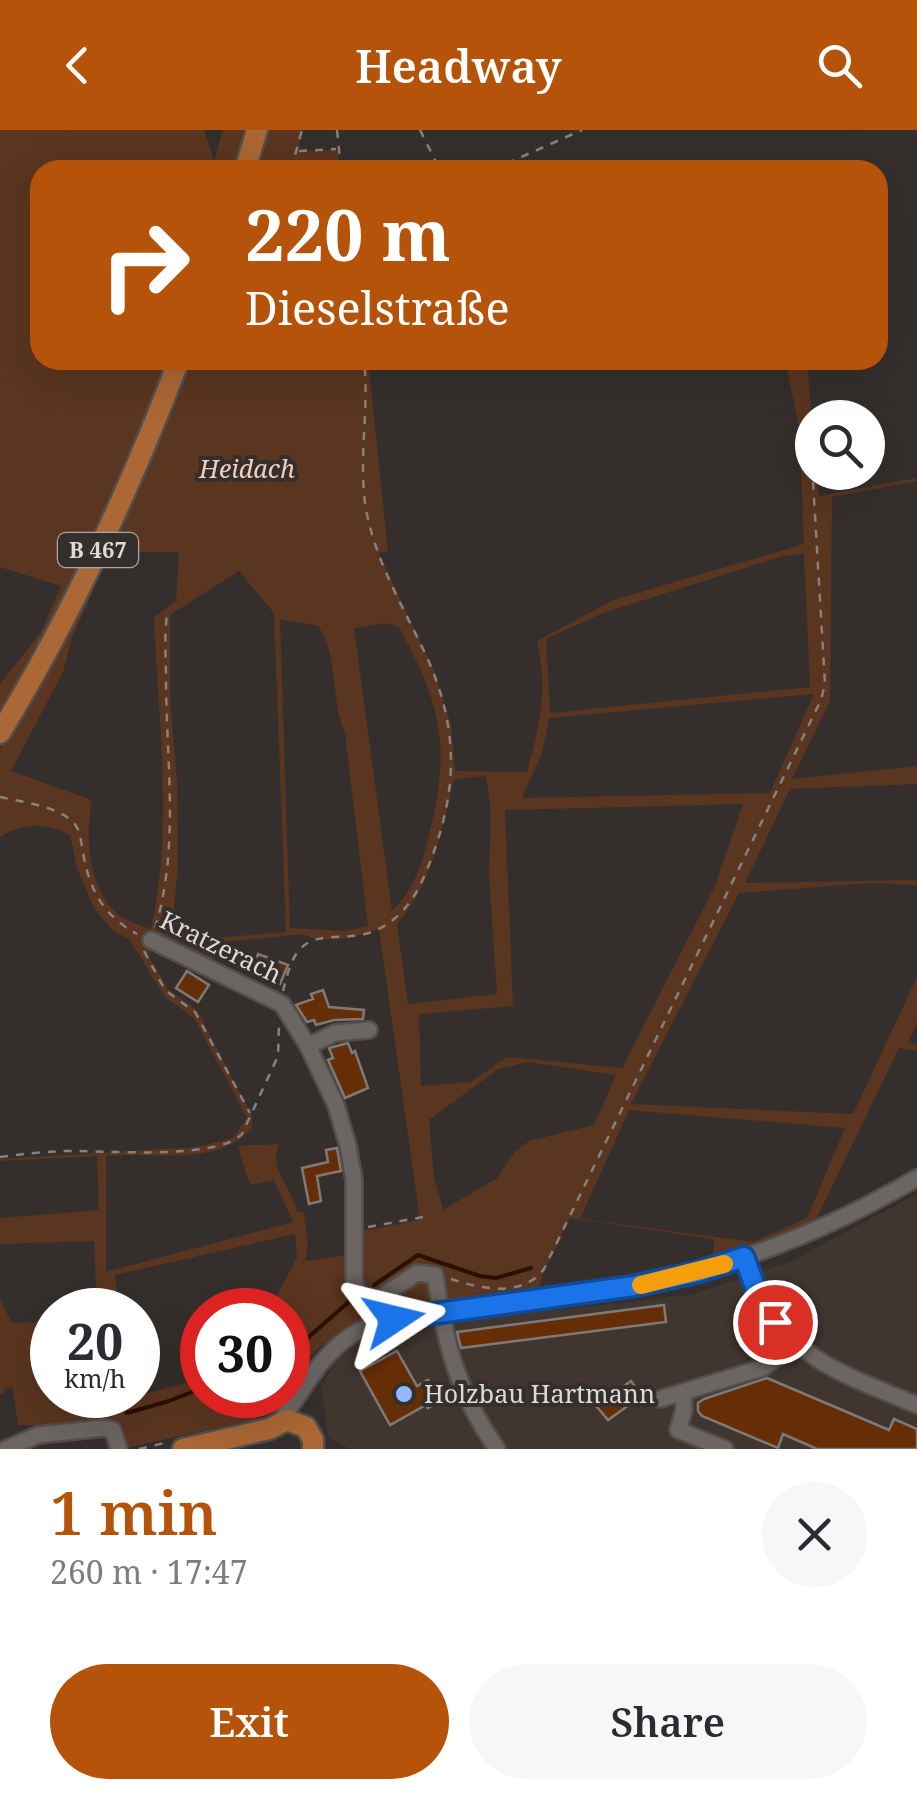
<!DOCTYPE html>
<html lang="en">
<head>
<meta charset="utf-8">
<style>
	body { margin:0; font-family:"Noto Serif",serif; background:#f7f7f7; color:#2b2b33; height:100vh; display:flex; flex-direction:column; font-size:38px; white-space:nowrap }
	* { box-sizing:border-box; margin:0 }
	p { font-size:32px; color:#7c7c81 }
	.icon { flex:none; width:55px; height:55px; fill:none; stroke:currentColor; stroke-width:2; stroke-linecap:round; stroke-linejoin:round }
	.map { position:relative; height:1319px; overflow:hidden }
	.drawer { display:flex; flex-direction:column; background:#fff; flex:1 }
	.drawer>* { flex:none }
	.banner { position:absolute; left:30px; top:30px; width:858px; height:210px; border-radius:30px; box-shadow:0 10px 40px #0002; background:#b45309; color:#fff; overflow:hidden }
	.buttons { position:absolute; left:795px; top:270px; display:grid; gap:20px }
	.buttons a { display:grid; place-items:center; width:90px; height:90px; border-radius:50%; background:#fff; box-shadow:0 10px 40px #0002; font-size:50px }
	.speed { position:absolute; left:30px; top:1158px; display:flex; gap:20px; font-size:50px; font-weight:700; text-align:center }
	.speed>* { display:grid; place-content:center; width:130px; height:130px; border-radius:50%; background:#fff; box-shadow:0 10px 40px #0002; line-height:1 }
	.speed small { font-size:25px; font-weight:400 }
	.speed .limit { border:15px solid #d22; background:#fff; color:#111 }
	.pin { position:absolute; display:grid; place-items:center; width:85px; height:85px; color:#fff; margin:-42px; border:5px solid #fff; border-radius:50%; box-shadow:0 2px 10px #0007 }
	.me { position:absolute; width:110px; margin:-55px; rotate:80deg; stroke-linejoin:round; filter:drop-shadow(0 0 8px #0008) }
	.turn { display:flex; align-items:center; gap:35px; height:210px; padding:0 50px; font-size:45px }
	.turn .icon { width:130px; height:130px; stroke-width:2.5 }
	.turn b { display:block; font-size:70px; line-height:85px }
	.round { display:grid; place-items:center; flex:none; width:105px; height:105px; border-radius:52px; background:#f7f7f7 }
	.overview { display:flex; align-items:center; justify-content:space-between; height:170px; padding:0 50px }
	h1 { font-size:60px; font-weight:600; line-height:75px; color:#b45309 }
	.action { display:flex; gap:20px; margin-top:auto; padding:20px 50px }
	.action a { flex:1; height:115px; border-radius:60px; background:#b45309; color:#fff; font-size:40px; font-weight:600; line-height:115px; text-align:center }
	.action a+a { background:#f7f7f7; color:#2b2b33 }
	header { display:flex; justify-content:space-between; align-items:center; height:130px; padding:0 50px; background:#b45309; color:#fff; font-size:45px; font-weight:600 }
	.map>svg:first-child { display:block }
</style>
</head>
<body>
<header><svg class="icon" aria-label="back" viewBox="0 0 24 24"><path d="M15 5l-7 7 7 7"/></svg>Headway<svg class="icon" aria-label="search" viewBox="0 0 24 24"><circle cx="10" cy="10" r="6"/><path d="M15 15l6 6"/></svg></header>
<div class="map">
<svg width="917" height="1319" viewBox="0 0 917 1319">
	<rect width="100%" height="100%" fill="#342f2d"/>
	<path fill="#40352f" d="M917 1064V1319H350L328 1307 321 1257 336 1230 360 1212 399 1197 690 1165 790 1132Z"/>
	<path fill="#5a351f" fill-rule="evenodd" d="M0 0H204L214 31 223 0H248L233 40H40V230H170L160 260 46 509 0 586V554L41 502 61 456 0 437Z
		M267 0H302L298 21 337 20 341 40H257Z
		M189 230H368L388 421 379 423 436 545 451 596 455 641 527 642C540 595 548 560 537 511L613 470 804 414 799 296 785 230H807L812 293V342L817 343 819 366 917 348V351L832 367 830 571 792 649 917 636V654L790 659 745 753 917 750V755L869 753 739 763 631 974 853 984 917 847V893L908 913 917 915V921L899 918 815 1092 713 1130 714 1109 570 1088 542 1146 538 1164C452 1176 334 1170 288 1256V1180H269L297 1128 295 1104 115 1145 119 1180H97L94 1111 0 1114V1088L99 1080 97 1026 0 1031V1029L197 1017 233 1008 247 988 194 888 165 867 130 810 111 799 94 778 77 738 70 705C47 692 22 693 0 707V619L116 404 150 330ZM110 422H179L176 471 154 487C158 591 174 696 151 799 139 795 125 791 116 782 88 757 85 704 92 670L11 641 63 542 72 508ZM804 424 810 557 550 583 546 509 603 483 783 426ZM239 441 274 483 286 802 186 810 171 806 178 737 177 653 170 567V485ZM280 489 318 496C339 526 330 569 345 603L368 796 344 801 290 798ZM385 493 399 497C442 576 451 617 429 705 422 734 414 760 392 781L354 498ZM814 564 770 663 522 668 542 623 549 588ZM486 646 491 682 489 744 497 864 408 874 397 794C432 754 442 700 454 649ZM743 674 715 756 622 938 507 927 471 952 421 956 419 884 513 876 505 680ZM379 799 420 1090 355 1102V1124L305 1131 308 1110 303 1081 297 1082C292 1056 268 1040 279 1013 265 1017 251 1013 238 1017L250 1055 274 1050 293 1092 106 1142V1026C153 1021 217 1038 252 998V986L197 880 168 859 148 825 157 813 209 838 225 812 303 804C324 815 358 807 379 799ZM528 932 616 945 594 995 529 1011 515 1022 497 1048 443 1080 434 1047 429 990 498 939ZM629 980 845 998 807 1088 753 1112 580 1089Z
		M0 1170 12 1193 52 1191V1265L132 1267 202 1249V1265H282L267 1285 253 1290 125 1318 123 1295H18L13 1259 5 1258 4 1264 0 1263Z"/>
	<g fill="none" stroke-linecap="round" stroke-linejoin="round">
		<path stroke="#2c0f00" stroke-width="4" d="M374 1155 418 1125 480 1146 496 1148 531 1138
			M288 1225 351 1170
			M127 1283 169 1271 202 1258"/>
	</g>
	<path fill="#652e06" stroke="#807a77" stroke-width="2.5" d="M258 824 288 835 280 854 251 843Z
		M187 841 209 855 198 872 176 858Z
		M323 860 329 877 364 880 363 889 334 890 316 895 314 890 307 892 296 875 313 869 311 864Z
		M348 913 352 923 355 921 368 958 345 968 328 930 333 928 329 918Z
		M337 1018 341 1041 317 1046 321 1071 309 1074 302 1038 328 1032 326 1020Z
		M664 1175 666 1192 461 1218 457 1202Z
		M397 1221 417 1256 428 1250 440 1271 428 1278 426 1275 390 1295 360 1241Z
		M767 1248 889 1300 894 1289 917 1299V1319H817L783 1304 778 1318 702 1286 698 1281V1273L704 1269Z
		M631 1251 636 1258 623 1267 629 1275 608 1290 592 1271 600 1265 604 1270Z"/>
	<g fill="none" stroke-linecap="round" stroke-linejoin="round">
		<defs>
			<path id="minor" d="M151 810 282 874 308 916 336 975 348 1016 354 1050V1149L358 1163 365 1169H378L417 1143 435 1145C445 1213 457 1262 497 1319
				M308 916 335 903 369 900
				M744 1127C781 1225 826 1238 917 1275
				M683 1263 684 1280 678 1300 725 1319
				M660 1269 762 1238 796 1215
				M280 1291C305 1259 321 1221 359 1201 400 1181 448 1179 492 1174 530 1170 568 1166 605 1160 715 1145 821 1104 917 1048
				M6 1319 38 1305 103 1298 113 1300 119 1319"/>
			<path id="major" d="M245 40 257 0
				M0 603C72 485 130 359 179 230
				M183 1319 269 1299 287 1290 306 1297 313 1310V1319"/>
		</defs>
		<use href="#minor" stroke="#524e4c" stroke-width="20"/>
		<use href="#major" stroke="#524e4c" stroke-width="25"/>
		<path stroke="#868280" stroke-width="2.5" stroke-dasharray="8 8" stroke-linecap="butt" d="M337 0 341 40
			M420 0 440 40
			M299 21 336 19
			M291 40 302 0
			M492 40 582 0
			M0 667C22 672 58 676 74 693 81 701 81 713 83 723 90 761 103 785 137 804
			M155 798C180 717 166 631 166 548 166 527 164 506 167 485
			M144 821 165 860 195 882 250 983
			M283 861C286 849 291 829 299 820 316 801 344 810 365 804 393 797 412 774 423 749 458 669 462 601 424 521 403 477 379 437 368 389 356 337 370 283 364 230
			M0 1027C21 1024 42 1022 63 1021 103 1020 216 1031 242 1004L278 926 279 894
			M368 1097 423 1087
			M451 1149C481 1159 522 1168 544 1139L821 570 825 554 810 301
			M139 1319 169 1312"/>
		<use href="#minor" stroke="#6c6663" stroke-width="15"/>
		<use href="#major" stroke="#ab6735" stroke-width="20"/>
	</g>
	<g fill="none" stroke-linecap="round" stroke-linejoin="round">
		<defs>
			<path id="route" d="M394 1189 634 1156 698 1142 744 1127 757 1162 775 1192"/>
		</defs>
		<use href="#route" stroke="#114b97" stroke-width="25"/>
		<use href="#route" stroke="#1a73e8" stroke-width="18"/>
		<path stroke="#f59e0b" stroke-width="18" d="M641 1155 724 1134"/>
	</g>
	<circle fill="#8fb8fd" stroke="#342f2d" stroke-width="4" cx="404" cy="1264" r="10"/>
	<g text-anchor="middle" stroke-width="8" stroke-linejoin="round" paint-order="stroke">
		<rect fill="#342f2d" stroke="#aaa7a5" stroke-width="2.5" x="58" y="403" width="80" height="34" rx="8"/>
		<g font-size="22" font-weight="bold" fill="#dddad8">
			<text x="98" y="428">B 467</text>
		</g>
		<g font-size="25" font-style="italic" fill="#f3ceba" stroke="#342f2d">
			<text x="247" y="348">Heidach</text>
		</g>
		<g font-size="25" fill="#dddad8" stroke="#342f2d">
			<text transform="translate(221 817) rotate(26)" y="9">Kratzerach</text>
		</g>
		<g font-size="25" fill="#dddad8" stroke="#342f2d" text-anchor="start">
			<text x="424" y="1273">Holzbau Hartmann</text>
		</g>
	</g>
</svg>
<div class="buttons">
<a><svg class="icon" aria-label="search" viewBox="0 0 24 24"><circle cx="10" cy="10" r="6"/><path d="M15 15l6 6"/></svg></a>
</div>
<div class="speed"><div>20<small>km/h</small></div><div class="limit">30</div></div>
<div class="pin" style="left:775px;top:1192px;background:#d93025"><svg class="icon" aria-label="arrive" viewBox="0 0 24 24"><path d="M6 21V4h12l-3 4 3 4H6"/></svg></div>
<svg class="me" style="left:394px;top:1189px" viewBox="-20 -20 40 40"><path d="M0-17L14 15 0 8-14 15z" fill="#1a73e8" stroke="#fff" stroke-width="4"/></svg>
<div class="banner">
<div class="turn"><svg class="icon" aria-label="right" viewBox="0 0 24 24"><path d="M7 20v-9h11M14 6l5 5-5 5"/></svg><div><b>220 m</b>Dieselstraße</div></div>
</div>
</div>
<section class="drawer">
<div class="overview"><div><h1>1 min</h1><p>260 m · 17:47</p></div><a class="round"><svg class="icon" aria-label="close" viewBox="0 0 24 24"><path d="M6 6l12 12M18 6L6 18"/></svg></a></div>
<div class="action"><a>Exit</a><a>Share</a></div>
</section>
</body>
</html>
